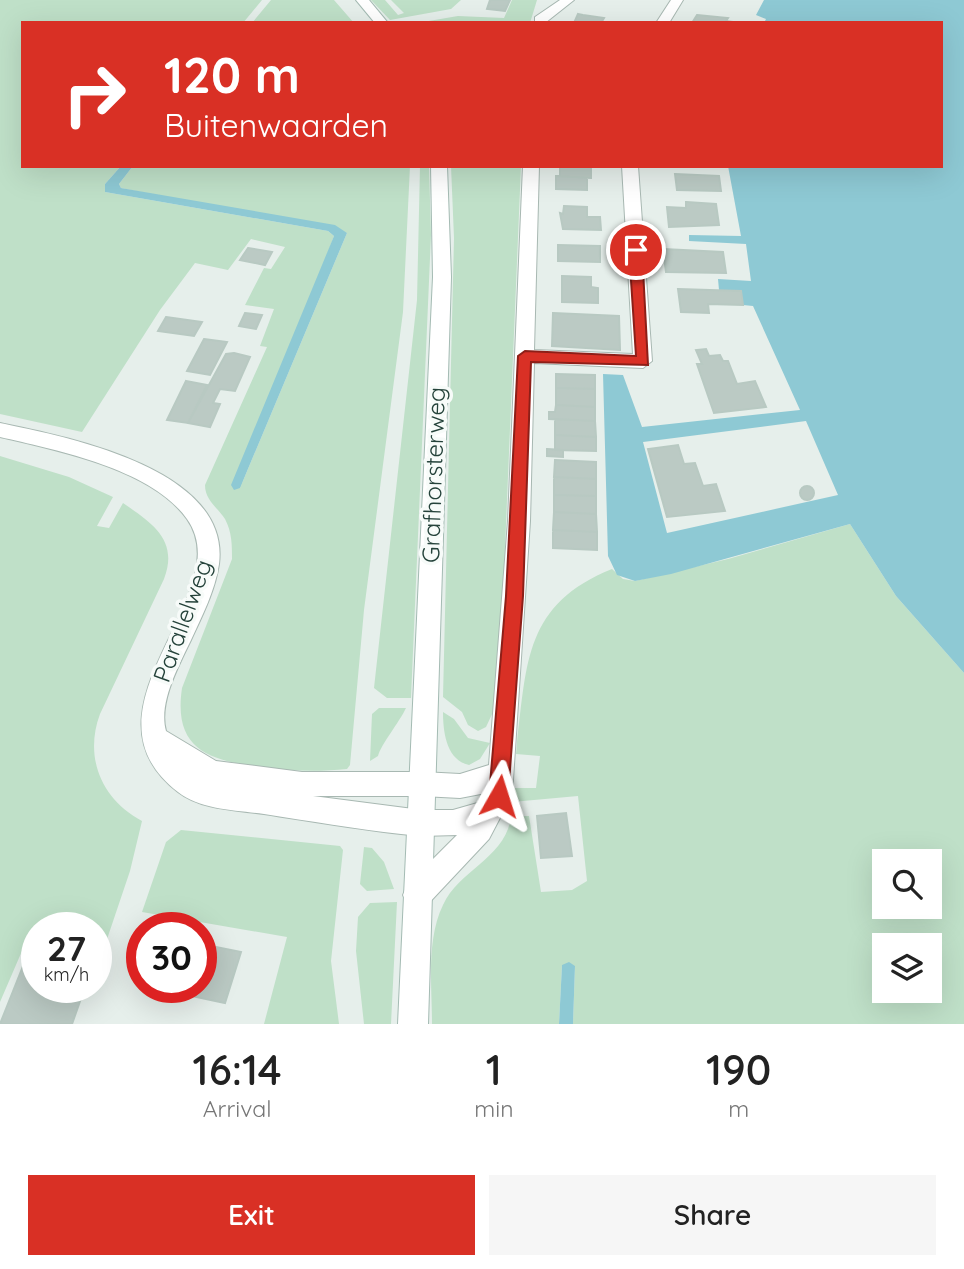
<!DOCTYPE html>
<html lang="en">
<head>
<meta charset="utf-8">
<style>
	body { margin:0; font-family:Quicksand,sans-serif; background:#f6f6f6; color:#222; height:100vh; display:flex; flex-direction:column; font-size:26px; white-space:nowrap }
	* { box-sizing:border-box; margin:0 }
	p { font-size:23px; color:#767676 }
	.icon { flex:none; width:38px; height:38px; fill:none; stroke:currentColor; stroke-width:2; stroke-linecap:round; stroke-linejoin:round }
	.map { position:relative; height:1024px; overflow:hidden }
	.sheet { display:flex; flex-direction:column; background:#fff; flex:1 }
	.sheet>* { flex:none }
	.banner { position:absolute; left:21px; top:21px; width:922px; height:147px; border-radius:0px; box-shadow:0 7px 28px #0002; background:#d93025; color:#fff; overflow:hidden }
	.fabs { position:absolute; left:872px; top:849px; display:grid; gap:14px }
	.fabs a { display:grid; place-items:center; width:70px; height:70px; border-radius:0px; background:#fff; box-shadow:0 7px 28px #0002; font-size:35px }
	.speed { position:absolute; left:21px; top:912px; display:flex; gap:14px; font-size:35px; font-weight:700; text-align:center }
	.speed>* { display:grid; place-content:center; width:91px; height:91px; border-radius:50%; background:#fff; box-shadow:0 7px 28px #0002; line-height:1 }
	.speed small { font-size:18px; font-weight:400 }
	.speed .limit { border:10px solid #d22; background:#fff; color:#111 }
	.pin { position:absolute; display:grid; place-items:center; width:60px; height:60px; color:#fff; margin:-30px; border:4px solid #fff; border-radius:50%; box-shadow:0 2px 7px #0007 }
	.me { position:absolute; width:77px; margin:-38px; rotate:6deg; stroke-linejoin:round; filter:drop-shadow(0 0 5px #0008) }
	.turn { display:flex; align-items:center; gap:24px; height:147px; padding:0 28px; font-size:32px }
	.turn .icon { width:91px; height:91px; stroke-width:2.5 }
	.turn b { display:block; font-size:49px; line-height:60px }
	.eta { display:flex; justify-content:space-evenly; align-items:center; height:119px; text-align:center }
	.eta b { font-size:42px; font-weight:600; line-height:49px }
	.primary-button { display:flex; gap:14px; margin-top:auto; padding:14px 28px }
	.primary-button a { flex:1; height:80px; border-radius:0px; background:#d93025; color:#fff; font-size:28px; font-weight:600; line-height:80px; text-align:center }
	.primary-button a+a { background:#f6f6f6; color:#222 }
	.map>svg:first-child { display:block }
</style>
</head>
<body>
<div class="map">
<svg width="964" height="1024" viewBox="0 0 964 1024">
	<rect width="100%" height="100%" fill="#e6efeb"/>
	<path fill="#bfe0c8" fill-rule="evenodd" d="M0 0H262L243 23H23V166H121L105 184V192L328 231 334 236 240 488 347 233 121 188 119 184 133 166H410L403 312 364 610 350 765 347 769C318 772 289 771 260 767 208 760 173 749 182 688L232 559C232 545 232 532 225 519 217 507 205 500 205 485L267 347 260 346 274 309 245 305 264 268 271 269 285 247 251 239 228 270 195 263 160 310 82 432 0 414Z
		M271 0H334L354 23H252Z
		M371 0H385L398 15 404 13 391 0H461L451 9 390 20Z
		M512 0H537L530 23H417L458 16 504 18Z
		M420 166H429L431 235 411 698H387L374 688 417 300Z
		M451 166H521L502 620 494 710 486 727 478 731 468 725 462 712 443 697 454 238Z
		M0 456 69 477 113 497 97 526 109 528 123 503C152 523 179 540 164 579L100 714C84 757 101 799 142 821L130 871 103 951 96 949V928H37V938L28 937 0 1002Z
		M850 524 896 596 964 673V1024H573L575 966 562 965 559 1024H432C432 986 426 940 443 905 459 870 507 857 511 816H529L541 892 572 890 587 881 578 796 512 802 513 788H536L540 756 516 754 517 742C527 662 525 604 612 569L623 579 635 581 728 559ZM884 861H929V906H884ZM884 945H929V990H884Z
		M379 708H406C400 721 380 746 378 756L370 761 372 714Z
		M443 712 454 719 468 738 490 743 480 759 469 765C446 760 443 731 443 712Z
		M181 830 340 846 343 850 331 961 339 1024H264L287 937 142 912 166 842Z
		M364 847 372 848 384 862 394 889 367 891 360 884Z
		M397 902 391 1024H364L356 951 358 917 370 903Z"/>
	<path fill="#8ec9d4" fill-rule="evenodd" d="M764 0H964V673L896 596 850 524 671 574 635 581 617 575 608 556 603 374 623 375 642 427 800 410 753 306 743 305 719 290 718 279 751 281 746 244 689 241V235L741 236 728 166H942V23H764L766 19 756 15ZM806 421 838 495 667 533 643 442Z
		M121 166H133L119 184 121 188 335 225 347 233 240 488 234 490 231 485 334 236 328 231 105 192V184Z
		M569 962 575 966 573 1024H559L562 965Z"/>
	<path fill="#bbcac4" stroke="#b8c9c2" stroke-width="2" d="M490 0H510L505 11 487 9Z
		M578 14 583 15 604 18 601 23H574Z
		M697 15 728 18 726 21 733 22 692 23Z
		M560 166H591V178L556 176H560Z
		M675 174 719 176 721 191 677 190Z
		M556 176 591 178H587V190L556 189Z
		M686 202 716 204 719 225 669 227 667 207 686 208Z
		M564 206 587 207V217H600L601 230 563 229 560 213 563 214Z
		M558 245 600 246V262L558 261Z
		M248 248 272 252 265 265 240 260Z
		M663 249 723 252 726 273 666 272Z
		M562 276 591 277V287L598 288V303L562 302Z
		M678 289 741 291 743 305 708 304 709 313 681 312Z
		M245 313 262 315 256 329 239 326Z
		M553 313 619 316 620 350 552 346Z
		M166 317 202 322 194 336 158 331Z
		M204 339 227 342 210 375 187 371Z
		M706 349 709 356 720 355 723 361H728L737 384 755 381 766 407 714 413 697 364H702L696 350Z
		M234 353 250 357 235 391 220 389 213 403 220 404 210 427 188 423 226 354Z
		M556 374 595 375V389L556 388Z
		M186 381 207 385 188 423 167 420Z
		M556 388 595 389V407L556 405Z
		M556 405 595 407V421L549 419V412H555Z
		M555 419 595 421 596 437 555 435Z
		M555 435 596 437V451L555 450Z
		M678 445 684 464 695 463 703 486 716 484 725 511 667 517 648 449Z
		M547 449 563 450V457L547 456Z
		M555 460 596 462V479L554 477Z
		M554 477 596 479V496L554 495Z
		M800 493a7 7 0 1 1 14 0a7 7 0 1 1-14 0Z
		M554 495 596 496V514L554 512Z
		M554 512 596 514 597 532 553 530Z
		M553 530 597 532V550L553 548Z
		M566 813 572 856 541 858 537 816Z
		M201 944 241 952 225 1003 159 989 201 987Z
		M31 946 37 947V987H85L72 1024H0Z"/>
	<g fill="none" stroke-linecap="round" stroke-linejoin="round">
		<defs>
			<path id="minor" d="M560 0H574L545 23H535V17Z
				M671 0H683L669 23H656Z
				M523 166H539L534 350 633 354 622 166H638L652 361 643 368 534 363 530 521 512 795 489 839 427 905 417 909 407 905 403 895 407 885 457 835 421 836 412 832 408 823 412 814 421 810H453L481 802 486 793 460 798 422 796 413 793 409 784 413 775 422 772 460 774 489 765 508 521Z"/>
			<path id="tertiary" d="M0 423C68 437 231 469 219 564 215 591 202 616 191 640 179 665 158 703 166 731L216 761 302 772H422L431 775 435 784 431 793 422 796H313L421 810 430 814 434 823 430 832 421 836 401 834C355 829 310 821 264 814 236 810 201 810 178 792 70 709 241 594 187 519 152 469 56 450 0 437Z"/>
			<path id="secondary" d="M356 0H369L388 23H375Z
				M431 166H447L451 277 428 1024H398L433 277Z"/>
		</defs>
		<use href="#minor" stroke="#a8b8b2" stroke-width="2"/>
		<use href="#tertiary" stroke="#a8b8b2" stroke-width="2"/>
		<use href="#secondary" stroke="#a4bbb3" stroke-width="2"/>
		<use href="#minor" fill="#fff" fill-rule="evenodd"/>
		<use href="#tertiary" fill="#fff" fill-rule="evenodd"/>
		<use href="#secondary" fill="#fff" fill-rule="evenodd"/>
	</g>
	<path fill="#d93025" stroke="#8d1f18" stroke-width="2" d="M636 246 642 250 648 365 531 362 523 596 508 796 505 802 499 805 492 802 489 796 506 596 518 356 525 351 636 356 629 250Z"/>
	<g text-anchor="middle" stroke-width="7" stroke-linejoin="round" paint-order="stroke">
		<g font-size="24" fill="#24423a" stroke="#f7fbf9">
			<text transform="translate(434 475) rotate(-88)" y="8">Grafhorsterweg</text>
			<text transform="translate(183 621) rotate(-70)" y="8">Parallelweg</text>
		</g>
	</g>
</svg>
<div class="fabs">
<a><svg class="icon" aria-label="search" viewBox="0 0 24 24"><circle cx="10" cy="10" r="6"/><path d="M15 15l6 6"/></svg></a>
<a><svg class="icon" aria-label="layers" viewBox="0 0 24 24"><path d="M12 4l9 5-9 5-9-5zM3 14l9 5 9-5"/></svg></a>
</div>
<div class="speed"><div>27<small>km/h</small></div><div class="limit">30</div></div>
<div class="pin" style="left:636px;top:250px;background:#d93025"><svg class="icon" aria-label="arrive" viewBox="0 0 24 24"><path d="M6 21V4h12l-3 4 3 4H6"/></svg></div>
<svg class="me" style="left:499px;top:796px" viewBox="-20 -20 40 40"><path d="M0-17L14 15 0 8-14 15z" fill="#d93025" stroke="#fff" stroke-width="4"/></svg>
<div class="banner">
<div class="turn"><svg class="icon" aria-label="right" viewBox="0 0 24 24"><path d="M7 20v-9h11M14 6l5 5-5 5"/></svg><div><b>120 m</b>Buitenwaarden</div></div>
</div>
</div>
<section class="sheet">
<div class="eta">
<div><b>16:14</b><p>Arrival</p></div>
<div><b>1</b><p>min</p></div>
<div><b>190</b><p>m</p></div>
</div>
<div class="primary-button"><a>Exit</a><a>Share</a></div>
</section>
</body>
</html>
